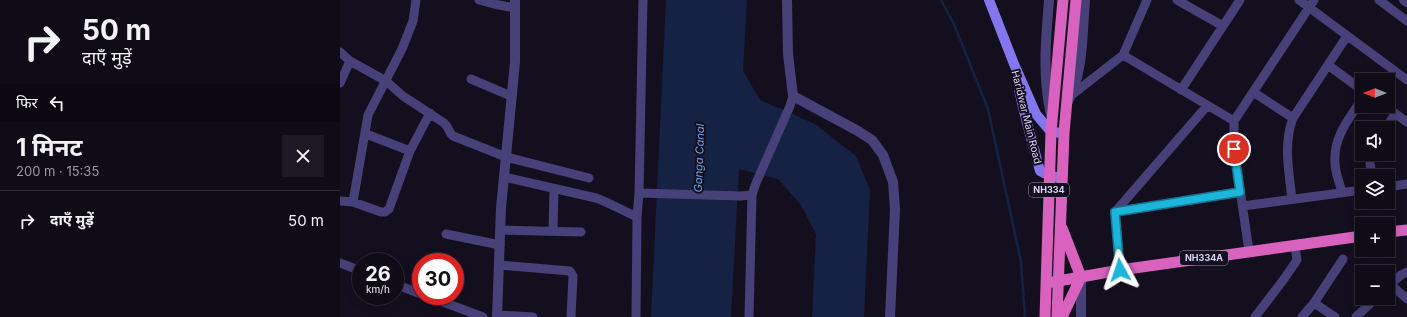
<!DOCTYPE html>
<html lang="hi">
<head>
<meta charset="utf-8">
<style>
	body { margin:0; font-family:Inter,"Noto Sans Devanagari",sans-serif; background:#1d1924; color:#f1f3f6; height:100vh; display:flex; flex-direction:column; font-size:15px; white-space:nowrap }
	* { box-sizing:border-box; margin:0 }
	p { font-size:13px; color:#9b9ba1 }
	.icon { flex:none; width:22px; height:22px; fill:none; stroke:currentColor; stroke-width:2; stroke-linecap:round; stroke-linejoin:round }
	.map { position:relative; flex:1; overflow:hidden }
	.panel { display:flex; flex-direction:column; background:#0f0b17; width:340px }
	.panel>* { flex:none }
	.hud { background:#0f0b17; color:#f1f3f6; overflow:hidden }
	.needle { width:26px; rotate:270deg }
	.controls { position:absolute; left:1015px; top:73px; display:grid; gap:8px }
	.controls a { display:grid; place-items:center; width:40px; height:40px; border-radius:0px; background:#0f0b17; box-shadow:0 2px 10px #0003,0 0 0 1px #2f2b36; font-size:20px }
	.speed { position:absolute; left:12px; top:253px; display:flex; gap:8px; font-size:20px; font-weight:700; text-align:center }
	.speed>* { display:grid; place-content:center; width:52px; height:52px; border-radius:50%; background:#0f0b17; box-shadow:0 2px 10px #0003,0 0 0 1px #2f2b36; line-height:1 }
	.speed small { font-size:10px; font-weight:400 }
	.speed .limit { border:6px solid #d22; background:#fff; color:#111 }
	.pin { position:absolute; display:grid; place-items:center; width:34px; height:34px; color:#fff; margin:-17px; border:2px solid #fff; border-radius:50%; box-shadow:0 1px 4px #0007 }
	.me { position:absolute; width:44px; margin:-22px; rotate:355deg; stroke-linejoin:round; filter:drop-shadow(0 0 3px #0008) }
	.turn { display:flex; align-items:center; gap:14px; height:84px; padding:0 16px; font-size:18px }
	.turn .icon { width:52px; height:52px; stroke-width:2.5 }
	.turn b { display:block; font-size:28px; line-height:34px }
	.then { display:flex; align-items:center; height:38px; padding:0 16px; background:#0003; gap:8px; font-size:15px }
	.round { display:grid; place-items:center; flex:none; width:42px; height:42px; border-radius:0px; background:#1d1924 }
	.head { display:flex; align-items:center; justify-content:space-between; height:68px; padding:0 16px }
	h1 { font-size:24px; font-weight:700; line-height:30px }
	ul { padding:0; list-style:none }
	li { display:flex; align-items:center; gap:12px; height:60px; padding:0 16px; border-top:1px solid #2f2b36 }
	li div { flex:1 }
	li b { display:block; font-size:15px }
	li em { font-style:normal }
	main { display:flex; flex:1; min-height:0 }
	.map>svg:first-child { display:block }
</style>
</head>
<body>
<main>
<section class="panel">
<div class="hud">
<div class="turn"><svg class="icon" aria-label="right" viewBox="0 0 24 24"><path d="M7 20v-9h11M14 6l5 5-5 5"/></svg><div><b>50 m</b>दाएँ मुड़ें</div></div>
<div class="then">फिर<svg class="icon" aria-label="left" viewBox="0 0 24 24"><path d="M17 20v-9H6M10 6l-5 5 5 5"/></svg></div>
</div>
<div class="head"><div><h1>1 मिनट</h1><p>200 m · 15:35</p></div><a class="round"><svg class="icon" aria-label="close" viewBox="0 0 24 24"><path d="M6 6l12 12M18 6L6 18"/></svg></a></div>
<ul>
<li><svg class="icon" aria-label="right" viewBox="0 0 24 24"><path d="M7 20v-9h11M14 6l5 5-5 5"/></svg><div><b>दाएँ मुड़ें</b></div><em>50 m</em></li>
</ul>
</section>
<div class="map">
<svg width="1067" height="317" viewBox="0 0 1067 317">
	<rect width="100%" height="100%" fill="#140f1f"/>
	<path fill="#152243" d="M326 0H407L403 71 420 100 475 124 516 156 530 190 524 317H472L476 234 461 205 438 179 399 169 391 317H311Z"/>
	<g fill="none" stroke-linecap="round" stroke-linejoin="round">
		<path stroke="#152243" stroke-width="2.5" d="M601 0 614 24 648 109 681 262 685 317"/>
		<path stroke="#484078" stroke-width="9" d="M139 0 154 4 175 8
			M303 0 299 193 400 196 412 195 416 183 450 106 453 96
			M837 0 883 26
			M959 0 1067 80
			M1039 0 1067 21
			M0 52 10 61 0 83
			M783 55 894 121
			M10 61 46 81 63 96 104 123C109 127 109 133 113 136L166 157 249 178
			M988 65 1022 90
			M131 79 171 96
			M841 90 900 0
			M913 92 953 118
			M733 94 783 55 807 0
			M1045 106 1067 122
			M1046 128 1055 114
			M26 134 70 151
			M1031 154 1030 163 1032 176
			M164 177 256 198C270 203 283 211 297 217
			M1048 187 1067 184
			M1002 193C1000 183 995 173 995 163 993 137 1009 119 1022 99
			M952 199C949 172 943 144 953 118L1007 36
			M0 201 13 202 41 212H45L49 209 70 151 90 113
			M13 202 28 115 62 49 73 21 76 0
			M903 206 1022 190
			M775 212 900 192
			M161 230 241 232
			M213 231 214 189
			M106 234 160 245
			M909 251 894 149V121L974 0
			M0 263 21 271
			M159 265 230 271 233 276 231 317
			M780 270 775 212 867 106
			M55 284 81 294
			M1050 284 1067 299
			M1048 286 1061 275 1067 272
			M87 296 143 317
			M974 303 995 317
			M157 315 193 317
			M296 317 297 217 299 193
			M409 317 412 195
			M915 317 944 279 957 260 955 246
			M962 317 974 303 1003 259
			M1016 317 1036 298"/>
		<path stroke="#484078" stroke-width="10" d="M447 0 448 54 453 96 518 131 532 140 543 155 553 182 555 209 550 317
			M709 0C706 39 702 76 711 115
			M1064 0 1067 2
			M726 105C744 74 742 35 745 0
			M157 317 161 208 175 62V0
			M741 317V277"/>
		<path stroke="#8576ed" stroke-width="10" d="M649 0 674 64 696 114 711 132 724 133
			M679 90 687 123 700 171 710 176 717 177"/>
		<path stroke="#d862be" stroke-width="11" d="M722 228 741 277 722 317
			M1048 232 1067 230
			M707 283 780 270 1022 236
			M705 317 711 132 723 0
			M717 317 724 133 736 0"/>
	</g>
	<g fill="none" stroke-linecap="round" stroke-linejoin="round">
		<defs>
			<path id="route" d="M780 270 775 212 900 192 894 149"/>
		</defs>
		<use href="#route" stroke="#13768e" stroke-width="10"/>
		<use href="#route" stroke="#1db5db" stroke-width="7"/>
	</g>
	<g text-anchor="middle" stroke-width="4" stroke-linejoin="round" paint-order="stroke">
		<g fill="#140f1f" stroke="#9f98b8" stroke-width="1">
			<rect x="689" y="183" width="40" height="14" rx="3"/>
			<rect x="840" y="251" width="48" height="14" rx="3"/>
		</g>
		<g font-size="9" font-weight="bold" fill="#dbd3f9">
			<text x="709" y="193">NH334</text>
			<text x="864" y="261">NH334A</text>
		</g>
		<g font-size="10" fill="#dbd3f9" stroke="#140f1f">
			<text transform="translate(687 117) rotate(76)" y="4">Haridwar Main Road</text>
		</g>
		<g font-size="11" font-style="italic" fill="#6ea5ec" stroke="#140f1f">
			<text transform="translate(359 158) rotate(-88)" y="4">Ganga Canal</text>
		</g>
	</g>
</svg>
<div class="controls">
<a><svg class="needle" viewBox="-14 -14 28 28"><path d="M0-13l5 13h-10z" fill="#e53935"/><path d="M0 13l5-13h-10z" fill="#9b9ba1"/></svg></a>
<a><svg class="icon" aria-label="sound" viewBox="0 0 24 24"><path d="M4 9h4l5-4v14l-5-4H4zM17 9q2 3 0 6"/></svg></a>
<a><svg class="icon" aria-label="layers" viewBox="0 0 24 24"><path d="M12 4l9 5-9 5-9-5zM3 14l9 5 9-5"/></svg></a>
<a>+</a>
<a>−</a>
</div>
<div class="speed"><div>26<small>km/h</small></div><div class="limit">30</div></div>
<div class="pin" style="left:894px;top:149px;background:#d93025"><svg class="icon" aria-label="arrive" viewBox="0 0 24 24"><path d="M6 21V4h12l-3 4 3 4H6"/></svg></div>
<svg class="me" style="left:780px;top:270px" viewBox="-20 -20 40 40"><path d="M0-17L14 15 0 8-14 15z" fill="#1db5db" stroke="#fff" stroke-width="4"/></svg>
</div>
</main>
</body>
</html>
